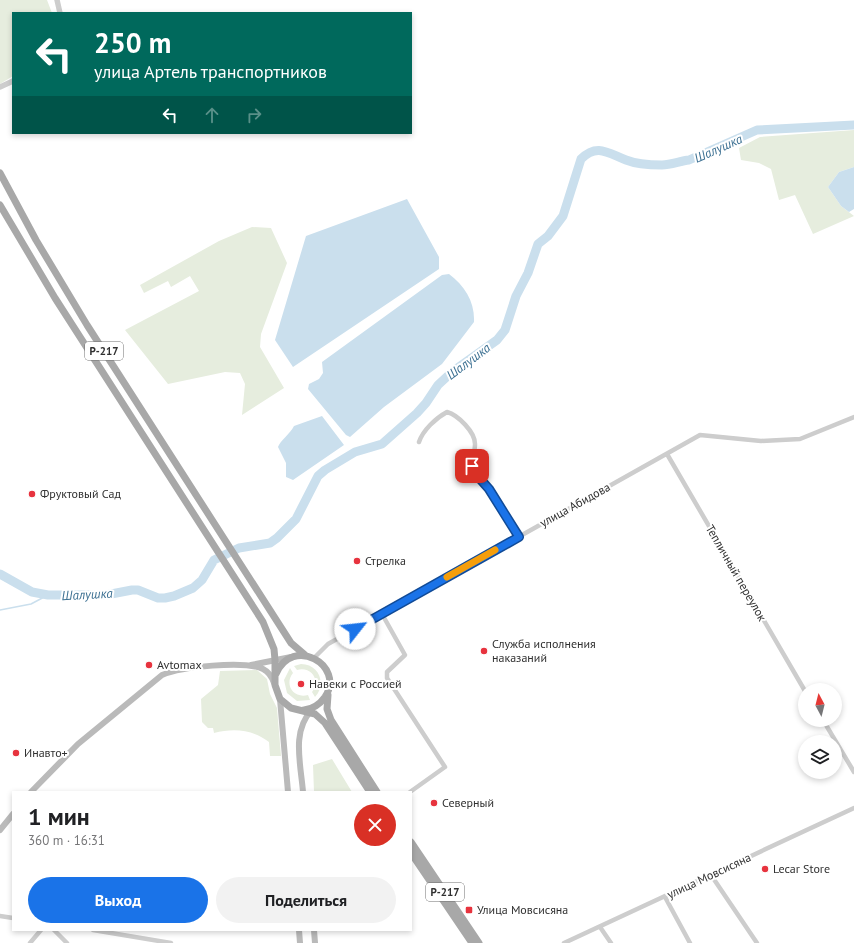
<!DOCTYPE html>
<html lang="ru">
<head>
<meta charset="utf-8">
<style>
	body { margin:0; font-family:"PT Sans",sans-serif; background:#f2f2f2; color:#202124; height:100vh; display:flex; flex-direction:column; font-size:15px; white-space:nowrap }
	* { box-sizing:border-box; margin:0 }
	p { font-size:13px; color:#757577 }
	.icon { flex:none; width:22px; height:22px; fill:none; stroke:currentColor; stroke-width:2; stroke-linecap:round; stroke-linejoin:round }
	.map { position:relative; flex:1; overflow:hidden }
	.panel { position:absolute; left:12px; top:791px; width:400px; height:140px; display:flex; flex-direction:column; background:#fff; border-radius:0px; box-shadow:0 2px 6px #0003 }
	.panel>* { flex:none }
	.guide { position:absolute; left:12px; top:12px; width:400px; height:122px; border-radius:0px; box-shadow:0 2px 6px #0003; background:#00695c; color:#fff; overflow:hidden }
	.needle { width:26px; rotate:353deg }
	.controls { position:absolute; left:798px; top:683px; display:grid; gap:8px }
	.controls a { display:grid; place-items:center; width:44px; height:44px; border-radius:50%; background:#fff; box-shadow:0 2px 6px #0003; font-size:20px }
	.pin { position:absolute; display:grid; place-items:center; width:34px; height:34px; color:#fff; margin:-17px; border-radius:8px; box-shadow:0 2px 6px #0006 }
	.me { position:absolute; width:44px; margin:-22px; rotate:61deg; stroke-linejoin:round; filter:drop-shadow(0 0 3px #0008) }
	.turn { display:flex; align-items:center; gap:14px; height:84px; padding:0 16px; font-size:18px }
	.turn .icon { width:52px; height:52px; stroke-width:2.5 }
	.turn b { display:block; font-size:28px; line-height:34px }
	.lanes { display:flex; align-items:center; height:38px; padding:0 16px; background:#0003; justify-content:center; gap:20px; direction:ltr }
	.lanes .off { opacity:.35 }
	.round { display:grid; place-items:center; flex:none; width:42px; height:42px; border-radius:21px; background:#f2f2f2 }
	.overview { display:flex; align-items:center; justify-content:space-between; height:68px; padding:0 16px }
	h1 { font-size:24px; font-weight:600; line-height:30px }
	.cta { display:flex; gap:8px; margin-top:auto; padding:8px 16px }
	.cta a { flex:1; height:46px; border-radius:24px; background:#1a73e8; color:#fff; font-size:16px; font-weight:600; line-height:46px; text-align:center }
	.cta a+a { background:#f2f2f2; color:#202124 }
	.map>svg:first-child { display:block }
</style>
</head>
<body>
<div class="map">
<svg width="854" height="943" viewBox="0 0 854 943">
	<rect width="100%" height="100%" fill="#fff"/>
	<path fill="#e6edde" d="M0 0H47L52 13H13V76L0 84Z
		M854 130V167L839 172 828 187 841 206 854 216 813 234 795 195 779 200 771 169 759 163 741 160 739 148 760 137Z
		M252 227 271 228 287 263 261 334 260 347 284 388 242 415 245 384 240 373 225 372 168 384 125 330 199 291 190 276 171 287 168 281 144 293 140 285 219 241Z
		M301 664C319 664 327 684 315 697L312 692C321 680 311 666 297 670L294 666Z
		M290 668 293 673C284 684 293 699 308 695L310 700 297 701 287 693 284 680Z
		M257 670 267 679 270 694 277 708 281 756H270L269 742C252 729 233 728 214 733L213 728H208L202 722 201 699 218 685 220 671Z
		M332 759 352 792H314L313 765Z"/>
	<path fill="#cadfed" d="M854 167V209L849 212 841 206 828 187 839 172Z
		M407 199 439 257V269L293 367 275 340 306 236Z
		M449 274C465 286 475 302 474 322L442 364 384 407 350 437 346 435 308 389 309 384 319 379 323 373 322 362 442 275Z
		M322 416 344 445 293 480 286 477V463L278 447C280 441 290 434 294 426Z"/>
	<g fill="none" stroke-linecap="round" stroke-linejoin="round">
		<path stroke="#cadfed" stroke-width="1.5" d="M0 610 31 604 48 595"/>
		<path stroke="#cadfed" stroke-width="9" d="M0 574 32 592 48 595H106L132 590H138L158 598H165L174 596 193 588 202 580 214 560 239 548 270 543 277 538 296 519 318 476 325 470 355 452 382 444 417 413 426 403 438 385 452 372 497 340 505 330 516 296 528 273 538 244 548 236 563 216 581 159C597 143 608 153 626 160 636 164 651 165 662 165 671 165 680 161 689 160L757 130 854 125"/>
		<path stroke="#cdcdcd" stroke-width="4.5" d="M419 442C423 430 436 418 447 412 458 415 475 432 475 444 475 453 471 461 473 470L489 489 519 537
			M667 454 805 691
			M382 614 405 655 387 672V678L445 767 410 792
			M314 658 328 644 700 435 761 441 800 439 854 417
			M823 720 854 772
			M711 875 757 943
			M665 897 690 943
			M0 916 13 918
			M600 927 611 943
			M54 930 67 943
			M93 930 171 943
			M30 943 41 930
			M564 943 854 808"/>
		<path stroke="#cdcdcd" stroke-width="5.5" d="M57 0 60 13
			M0 87 13 81"/>
		<path stroke="#bababa" stroke-width="6" d="M251 665 291 657
			M280 699 288 792
			M31 792 78 744 162 675C181 667 244 660 263 669 269 672 272 677 274 683
			M303 792C301 765 291 731 312 710
			M0 830 13 814
			M299 930 300 943
			M314 930 315 943"/>
		<path stroke="#a8a8a8" stroke-width="7" d="M0 173 36 240 87 325 291 643 305 655
			M0 205 55 298 263 622 274 649 275 660V685L280 699 291 708 315 714 325 723 370 792
			M276 674C292 635 346 665 325 697 320 704 313 709 304 710
			M328 695 327 709 331 720 377 792
			M411 842 479 943
			M411 853 472 943"/>
	</g>
	<g fill="none" stroke-linecap="round" stroke-linejoin="round">
		<defs>
			<path id="route" d="M355 629 519 537 489 489 474 472 472 466"/>
		</defs>
		<use href="#route" stroke="#114b97" stroke-width="10"/>
		<use href="#route" stroke="#1a73e8" stroke-width="7"/>
		<path stroke="#f59e0b" stroke-width="7" d="M447 577 495 550"/>
	</g>
	<g fill="#e7333e" stroke="#fff" stroke-width="1.5">
		<circle cx="32" cy="494" r="4"/>
		<circle cx="357" cy="561" r="4"/>
		<circle cx="484" cy="651" r="4"/>
		<circle cx="149" cy="665" r="4"/>
		<circle cx="301" cy="684" r="4"/>
		<circle cx="16" cy="753" r="4"/>
		<circle cx="434" cy="803" r="4"/>
		<circle cx="765" cy="869" r="4"/>
		<rect x="465" y="906" width="8" height="8" rx="2"/>
	</g>
	<g text-anchor="middle" stroke-width="4" stroke-linejoin="round" paint-order="stroke">
		<g fill="#fff" stroke="#6e6e6e" stroke-width="1">
			<rect x="85" y="342" width="38" height="18" rx="3"/>
			<rect x="426" y="883" width="38" height="18" rx="3"/>
		</g>
		<g font-size="11" font-weight="bold" fill="#303030">
			<text x="104" y="355">Р-217</text>
			<text x="445" y="896">Р-217</text>
		</g>
		<g font-size="12" fill="#303030" stroke="#fff" text-anchor="start">
			<text x="40" y="498">Фруктовый Сад</text>
			<text x="365" y="565">Стрелка</text>
			<text x="492" y="648">Служба исполнения<tspan x="492" dy="14">наказаний</tspan></text>
			<text x="157" y="669">Avtomax</text>
			<text x="309" y="688">Навеки с Россией</text>
			<text x="24" y="757">Инавто+</text>
			<text x="442" y="807">Северный</text>
			<text x="773" y="873">Lecar Store</text>
			<text x="477" y="914">Улица Мовсисяна</text>
		</g>
		<g font-size="12" fill="#303030" stroke="#fff">
			<text transform="translate(575 505) rotate(-29)" y="4">улица Абидова</text>
			<text transform="translate(736 573) rotate(60)" y="4">Тепличный переулок</text>
			<text transform="translate(709 876) rotate(-25)" y="4">улица Мовсисяна</text>
		</g>
		<g font-size="13" font-style="italic" fill="#3d7193" stroke="#fff">
			<text transform="translate(718 148) rotate(-24)" y="5">Шалушка</text>
			<text transform="translate(468 361) rotate(-37)" y="5">Шалушка</text>
			<text transform="translate(87 594) rotate(-3)" y="5">Шалушка</text>
		</g>
	</g>
</svg>
<div class="controls">
<a><svg class="needle" viewBox="-14 -14 28 28"><path d="M0-13l5 13h-10z" fill="#e53935"/><path d="M0 13l5-13h-10z" fill="#757577"/></svg></a>
<a><svg class="icon" aria-label="layers" viewBox="0 0 24 24"><path d="M12 4l9 5-9 5-9-5zM3 14l9 5 9-5"/></svg></a>
</div>
<div class="pin" style="left:472px;top:466px;background:#d93025"><svg class="icon" aria-label="arrive" viewBox="0 0 24 24"><path d="M6 21V4h12l-3 4 3 4H6"/></svg></div>
<svg class="me" style="left:355px;top:629px" viewBox="-20 -20 40 40"><circle r="19" fill="#fff"/><path d="M0-13L10 11 0 6-10 11z" fill="#1a73e8"/></svg>
<div class="guide">
<div class="turn"><svg class="icon" aria-label="left" viewBox="0 0 24 24"><path d="M17 20v-9H6M10 6l-5 5 5 5"/></svg><div><b>250 m</b>улица Артель транспортников</div></div>
<div class="lanes"><svg class="icon" aria-label="left" viewBox="0 0 24 24"><path d="M17 20v-9H6M10 6l-5 5 5 5"/></svg><svg class="icon off" aria-label="ahead" viewBox="0 0 24 24"><path d="M12 20V5M6 11l6-6 6 6"/></svg><svg class="icon off" aria-label="right" viewBox="0 0 24 24"><path d="M7 20v-9h11M14 6l5 5-5 5"/></svg></div>
</div>
<section class="panel">
<div class="overview"><div><h1>1 мин</h1><p>360 m · 16:31</p></div><a class="round" style="background:#d93025;color:#fff"><svg class="icon" aria-label="close" viewBox="0 0 24 24"><path d="M6 6l12 12M18 6L6 18"/></svg></a></div>
<div class="cta"><a>Выход</a><a>Поделиться</a></div>
</section>
</div>
</body>
</html>
